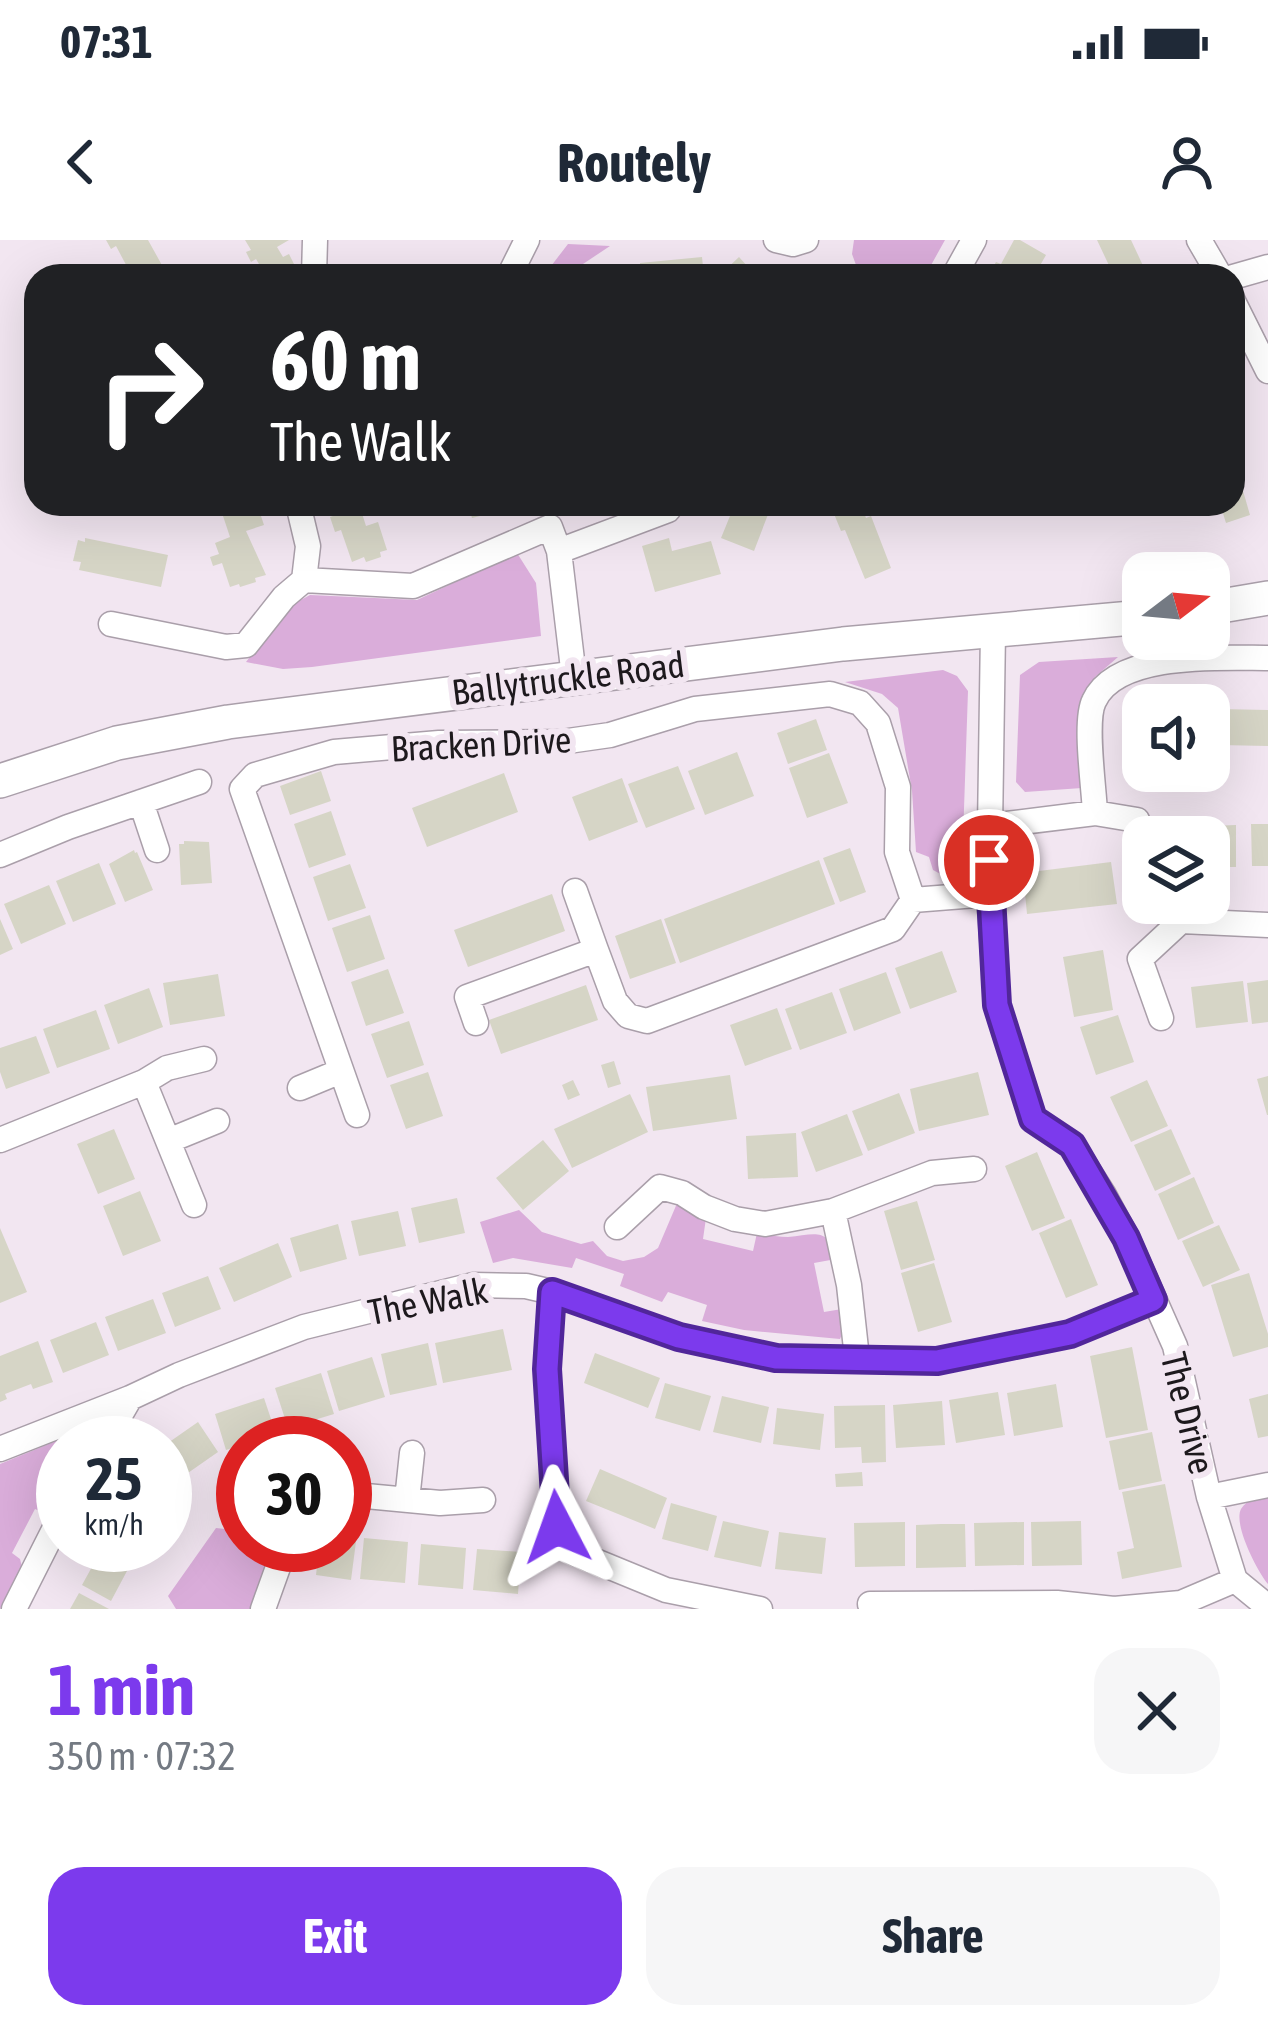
<!DOCTYPE html>
<html lang="en">
<head>
<meta charset="utf-8">
<style>
	body { margin:0; font-family:"Asap Condensed",sans-serif; background:#f6f6f7; color:#1f2937; height:100vh; display:flex; flex-direction:column; font-size:45px; white-space:nowrap }
	* { box-sizing:border-box; margin:0 }
	p { font-size:39px; color:#747a83 }
	.icon { flex:none; width:66px; height:66px; fill:none; stroke:currentColor; stroke-width:2; stroke-linecap:round; stroke-linejoin:round }
	.map { position:relative; height:1369px; overflow:hidden }
	.details { display:flex; flex-direction:column; background:#fff; flex:1 }
	.details>* { flex:none }
	.hud { position:absolute; left:24px; top:24px; width:1221px; height:252px; border-radius:36px; box-shadow:0 12px 48px #0002; background:#202124; color:#fff; overflow:hidden }
	.needle { width:78px; rotate:74deg }
	.tools { position:absolute; left:1122px; top:312px; display:grid; gap:24px }
	.tools a { display:grid; place-items:center; width:108px; height:108px; border-radius:24px; background:#fff; box-shadow:0 12px 48px #0002; font-size:60px }
	.speed { position:absolute; left:36px; top:1176px; display:flex; gap:24px; font-size:60px; font-weight:700; text-align:center }
	.speed>* { display:grid; place-content:center; width:156px; height:156px; border-radius:50%; background:#fff; box-shadow:0 12px 48px #0002; line-height:1 }
	.speed small { font-size:30px; font-weight:400 }
	.speed .limit { border:18px solid #d22; background:#fff; color:#111 }
	.pin { position:absolute; display:grid; place-items:center; width:102px; height:102px; color:#fff; margin:-51px; border:6px solid #fff; border-radius:50%; box-shadow:0 3px 12px #0007 }
	.me { position:absolute; width:132px; margin:-66px; rotate:356deg; stroke-linejoin:round; filter:drop-shadow(0 0 9px #0008) }
	.turn { display:flex; align-items:center; gap:42px; height:252px; padding:0 48px; font-size:54px }
	.turn .icon { width:156px; height:156px; stroke-width:2.5 }
	.turn b { display:block; font-size:84px; line-height:102px }
	.round { display:grid; place-items:center; flex:none; width:126px; height:126px; border-radius:36px; background:#f6f6f7 }
	.overview { display:flex; align-items:center; justify-content:space-between; height:204px; padding:0 48px }
	h1 { font-size:72px; font-weight:700; line-height:90px; color:#7c3aed }
	.cta { display:flex; gap:24px; margin-top:auto; padding:24px 48px }
	.cta a { flex:1; height:138px; border-radius:36px; background:#7c3aed; color:#fff; font-size:48px; font-weight:700; line-height:138px; text-align:center }
	.cta a+a { background:#f6f6f7; color:#1f2937 }
	.status { display:flex; justify-content:space-between; align-items:center; height:84px; padding:0 60px; background:#fff; direction:ltr }
	.status svg { height:33px; fill:currentColor }
	header { display:flex; justify-content:space-between; align-items:center; height:156px; padding:0 48px; background:#fff; font-size:54px; font-weight:700 }
	.map>svg:first-child { display:block }
</style>
</head>
<body>
<div class="status"><b>07:31</b><svg viewBox="0 0 49 12"><path d="M0 12V9h3v3zM5 12V6h3v6zM10 12V3h3v9zM15 12V0h3v12zM26 1h20v11H26zM47 4h2v5h-2z"/></svg></div>
<header><svg class="icon" aria-label="back" viewBox="0 0 24 24"><path d="M15 5l-7 7 7 7"/></svg>Routely<svg class="icon" aria-label="person" viewBox="0 0 24 24"><circle cx="12" cy="8" r="4"/><path d="M4 21q1-7 8-7t8 7"/></svg></header>
<div class="map">
<svg width="1268" height="1369" viewBox="0 0 1268 1369">
	<rect width="100%" height="100%" fill="#f2e6f1"/>
	<path fill="#daadda" d="M854 0H945L925 36H860L852 14Z
		M568 4 610 6 565 36H535L548 30Z
		M517 313 536 343 541 396 312 427 283 429 246 422 288 367 310 355 417 360Z
		M1118 417 1095 437 1080 464 1082 548 1025 552 1016 542 1020 435 1039 422Z
		M943 430 957 436 968 451 962 628 948 638 933 630 929 617 916 612 912 551 898 468 882 454 845 442Z
		M678 961 706 978 703 999 753 1011 757 993C767 994 778 997 788 997 814 995 829 986 836 1019L814 1023 824 1072 842 1069 846 1085 840 1099 744 1090 702 1081 707 1065 668 1052 662 1062 620 1046 624 1034 576 1018 572 1028 513 1018 493 1023 480 982 519 970 542 992 581 1004 593 1001 607 1016 623 1021 644 1017 658 1008Z
		M66 1197 80 1203H63V1254L53 1271 44 1273 35 1269 12 1313 20 1319 22 1327 0 1369V1224Z
		M1268 1255V1344C1257 1331 1233 1284 1241 1269 1247 1259 1258 1258 1268 1255Z
		M243 1286V1305H277L253 1369H176L168 1356 216 1288 234 1290Z"/>
	<path fill="#d6d5c6" d="M106 0H148L168 36H132L116 6 111 9Z
		M245 0H289L277 7 283 17 289 14 294 24 288 27 293 36H266L256 19 251 22 246 12 251 10Z
		M1014 0H1020L1046 15 1034 36H988L996 22 1001 24Z
		M1097 0H1131L1146 32 1137 36H1114Z
		M702 17 704 36H641L640 23Z
		M739 17 756 36H719Z
		M1237 230 1250 275 1226 283 1220 264H1233V231Z
		M219 264H257L264 285 246 291 266 335 255 338 256 342 240 347 239 344 230 347 222 323 213 326 210 317 219 314 215 303 230 297Z
		M340 264H359L366 286 378 282 387 310 380 312 381 317 366 322 364 317 352 322 341 290 335 292 330 277 336 275 333 266Z
		M460 264H503V266L495 268 496 272 472 278 470 271 463 273Z
		M730 264H772L754 311 721 298 730 276 726 274Z
		M830 264H861L866 278 871 276 891 328 865 339 845 290 841 291Z
		M980 264H1037V274L980 276Z
		M1089 264H1153V271H1089Z
		M85 298 168 315 161 347 79 330 81 322 73 321 78 300 85 302Z
		M669 298 672 311 711 301 721 334 655 352 642 306Z
		M1219 469 1268 470V506L1219 505Z
		M1143 472V516L1133 519 1123 492 1135 488 1132 475Z
		M816 479 827 510 788 524 777 493Z
		M737 512 754 556 705 575 688 531Z
		M829 513 848 563 807 578 789 528Z
		M678 526 695 569 646 588 628 544Z
		M321 531 331 561 290 575 280 546Z
		M504 533 518 572 427 607 412 568Z
		M622 538 638 582 589 601 572 557Z
		M331 571 346 615 309 628 294 584Z
		M1251 584H1268V626H1252Z
		M1236 585V627H1210V586Z
		M184 601 209 602 212 643 181 645 179 604H184Z
		M850 608 866 652 840 662 823 618Z
		M134 610 135 613 137 612 153 650 125 662 109 624Z
		M819 620 835 664 680 723 664 679Z
		M1111 622 1117 664 1027 674 1023 633Z
		M99 623 116 664 73 682 56 641Z
		M350 624 366 668 328 681 313 637Z
		M49 645 66 684 21 704 4 664Z
		M552 654 565 691 468 727 454 690Z
		M370 675 385 719 347 732 332 688Z
		M0 679 13 709 0 715Z
		M661 679 676 723 630 739 615 696Z
		M1103 710 1113 770 1074 777 1063 717Z
		M942 711 957 752 910 769 895 728Z
		M388 729 404 773 366 786 351 742Z
		M886 732 901 773 854 791 839 749Z
		M218 734 225 776 170 785 163 743Z
		M1268 740V782L1252 784 1247 743Z
		M1243 741 1248 782 1196 788 1191 747Z
		M586 745 598 780 501 814 489 780Z
		M149 748 163 787 118 804 104 765Z
		M832 752 847 793 800 810 785 769Z
		M777 768 792 809 745 826 730 785Z
		M96 770 110 809 57 828 43 789Z
		M1118 775 1134 822 1096 835 1080 787Z
		M409 781 424 825 387 838 371 794Z
		M36 796 50 833 6 849 0 832V808Z
		M614 821 621 844 608 848 601 825Z
		M428 832 443 876 406 889 390 845Z
		M978 832 989 875 919 891 910 849Z
		M730 835 737 879 653 891 646 847Z
		M1268 836V875H1267L1257 839Z
		M573 840 580 855 568 860 562 845Z
		M1147 840 1168 886 1131 902 1110 857Z
		M899 853 915 893 868 911 852 871Z
		M630 854 648 892 572 928 554 889Z
		M847 874 863 915 816 932 801 892Z
		M114 889 135 939 98 954 77 904Z
		M1171 889 1191 934 1155 951 1134 905Z
		M796 893 798 937 748 939 746 896Z
		M543 900 569 931 523 970 496 938Z
		M1037 912 1065 978 1032 991 1005 926Z
		M1194 937 1214 983 1178 1000 1158 954Z
		M140 951 161 1001 123 1016 103 966Z
		M457 958 465 993 419 1003 411 968Z
		M917 961 935 1020 901 1030 884 971Z
		M398 971 406 1006 359 1016 351 981Z
		M1071 979 1098 1045 1066 1058 1039 993Z
		M338 984 347 1019 300 1032 290 998Z
		M1219 985 1240 1030 1203 1047 1182 1001Z
		M0 988 27 1052 0 1063Z
		M278 1003 292 1037 234 1062 219 1028Z
		M934 1023 952 1082 918 1092 901 1033Z
		M1249 1033 1268 1094V1107L1233 1117 1211 1045Z
		M208 1036 221 1069 175 1087 162 1053Z
		M153 1059 166 1093 118 1111 105 1077Z
		M96 1082 109 1115 63 1133 50 1100Z
		M503 1089 512 1130 443 1143 435 1103Z
		M38 1101 53 1142 33 1149 31 1144 5 1154 7 1159 0 1162V1116Z
		M428 1103 437 1145 390 1155 381 1114Z
		M1132 1107 1148 1190 1106 1198 1090 1116Z
		M595 1113 660 1138 648 1168 584 1143Z
		M372 1117 385 1157 339 1171 327 1131Z
		M321 1133 334 1174 288 1188 275 1148Z
		M665 1143 711 1156 700 1191 655 1178Z
		M1056 1144 1063 1187 1014 1196 1007 1153Z
		M998 1152 1005 1195 956 1203 949 1160Z
		M1268 1154V1196L1258 1198 1249 1159Z
		M722 1156 769 1167 761 1203 713 1192Z
		M264 1158 276 1194 226 1210 215 1174Z
		M942 1161 945 1205 896 1208 893 1165Z
		M885 1165 886 1222 862 1223 861 1207 835 1208 834 1166Z
		M777 1168 824 1174 820 1210 773 1204Z
		M198 1182 218 1212 175 1242 165 1227V1205Z
		M1152 1192 1162 1241 1119 1250 1109 1201Z
		M600 1229 667 1258 655 1289 586 1261Z
		M862 1232 863 1246 836 1247 835 1234Z
		M1165 1244 1182 1327 1122 1339 1117 1312 1134 1308 1122 1252Z
		M671 1263 717 1276 708 1311 662 1299Z
		M723 1281 769 1291 761 1327 714 1317Z
		M1081 1281 1082 1325 1032 1326 1031 1282Z
		M905 1282V1326L855 1327 854 1283Z
		M1024 1282V1325L975 1326 974 1283Z
		M941 1284H965L966 1327 916 1328V1285Z
		M779 1292 826 1298 822 1334 775 1329Z
		M345 1293 357 1294 351 1340 316 1335 319 1309 327 1310 328 1305H345Z
		M364 1298 408 1302 405 1343 360 1339Z
		M421 1304 466 1308 463 1349 418 1345Z
		M104 1305H115L135 1316 111 1361 82 1345Z
		M477 1309 521 1312 518 1354 473 1350Z
		M79 1353 109 1369H70Z"/>
	<g fill="none" stroke-linecap="round" stroke-linejoin="round">
		<defs>
			<path id="street" d="M776 0 793 4 806 0
				M1199 0 1220 36
				M314 36 315 0
				M509 36 527 0
				M954 36 974 0
				M1233 37 1268 27
				M1233 61 1268 131
				M559 311 668 270 672 264
				M304 340 413 346 550 287 559 311 574 437
				M111 384 226 407 246 405 284 357 304 340 308 306 298 264
				M993 391 989 654 997 765 1033 879 1072 905 1104 955 1127 998 1175 1106 1209 1257 1235 1340
				M141 562 157 610
				M1095 573C1094 547 1084 481 1094 461 1117 411 1222 418 1268 418
				M990 586 1095 573 1137 580 1144 597
				M0 615 68 587 199 542
				M575 651 596 710
				M1173 663 1181 681 1268 685
				M1161 778 1140 719 1181 681
				M476 783 467 757 596 710 615 761 628 776 647 781 893 689 913 660
				M144 842 167 828 204 819
				M300 848 341 831
				M357 875 242 549 255 535 334 512 439 503 561 502 610 495 695 469 830 454 860 463 878 483 898 547 897 612 913 660 989 654
				M0 900 144 842 194 965
				M168 901 217 881
				M833 971 849 1045 857 1118
				M617 987 660 947 682 953 704 967 735 979 765 984 833 971 932 933 974 929
				M552 1052 547 1129 557 1287 571 1311 666 1350 760 1369
				M104 1203 130 1158 179 1135 304 1087 473 1045 526 1046 552 1052 679 1097 776 1118 937 1121 1070 1094 1153 1060
				M0 1209 130 1158
				M345 1254 440 1263 483 1260
				M1209 1257 1268 1245
				M407 1260 412 1213
				M1235 1340 1268 1367
				M870 1364 1057 1363 1114 1369 1181 1363 1235 1340
				M14 1369 63 1272
				M263 1369 286 1305"/>
			<path id="secondary" d="M1209 368 1268 358
				M0 541 117 503 228 482 843 404 1143 377"/>
		</defs>
		<use href="#street" stroke="#aa9faa" stroke-width="27"/>
		<use href="#secondary" stroke="#aa9faa" stroke-width="36"/>
		<use href="#street" stroke="#fff" stroke-width="24"/>
		<use href="#secondary" stroke="#fff" stroke-width="33"/>
	</g>
	<g fill="none" stroke-linecap="round" stroke-linejoin="round">
		<defs>
			<path id="route" d="M557 1287 547 1129 552 1052 679 1097 776 1118 937 1121 1070 1094 1153 1060 1126 998 1072 905 1033 879 997 765 989 620"/>
		</defs>
		<use href="#route" stroke="#51269a" stroke-width="30"/>
		<use href="#route" stroke="#7c3aed" stroke-width="21"/>
	</g>
	<g text-anchor="middle" stroke-width="12" stroke-linejoin="round" paint-order="stroke">
		<g font-size="36" fill="#1d191d" stroke="#f2e6f1">
			<text transform="translate(568 438) rotate(-7)" y="13">Ballytruckle Road</text>
			<text transform="translate(481 504) rotate(-3)" y="13">Bracken Drive</text>
			<text transform="translate(428 1061) rotate(-11)" y="13">The Walk</text>
			<text transform="translate(1188 1173) rotate(76)" y="13">The Drive</text>
		</g>
	</g>
</svg>
<div class="tools">
<a><svg class="needle" viewBox="-14 -14 28 28"><path d="M0-13l5 13h-10z" fill="#e53935"/><path d="M0 13l5-13h-10z" fill="#747a83"/></svg></a>
<a><svg class="icon" aria-label="sound" viewBox="0 0 24 24"><path d="M4 9h4l5-4v14l-5-4H4zM17 9q2 3 0 6"/></svg></a>
<a><svg class="icon" aria-label="layers" viewBox="0 0 24 24"><path d="M12 4l9 5-9 5-9-5zM3 14l9 5 9-5"/></svg></a>
</div>
<div class="speed"><div>25<small>km/h</small></div><div class="limit">30</div></div>
<div class="pin" style="left:989px;top:620px;background:#d93025"><svg class="icon" aria-label="arrive" viewBox="0 0 24 24"><path d="M6 21V4h12l-3 4 3 4H6"/></svg></div>
<svg class="me" style="left:557px;top:1287px" viewBox="-20 -20 40 40"><path d="M0-17L14 15 0 8-14 15z" fill="#7c3aed" stroke="#fff" stroke-width="4"/></svg>
<div class="hud">
<div class="turn"><svg class="icon" aria-label="right" viewBox="0 0 24 24"><path d="M7 20v-9h11M14 6l5 5-5 5"/></svg><div><b>60 m</b>The Walk</div></div>
</div>
</div>
<section class="details">
<div class="overview"><div><h1>1 min</h1><p>350 m · 07:32</p></div><a class="round"><svg class="icon" aria-label="close" viewBox="0 0 24 24"><path d="M6 6l12 12M18 6L6 18"/></svg></a></div>
<div class="cta"><a>Exit</a><a>Share</a></div>
</section>
</body>
</html>
